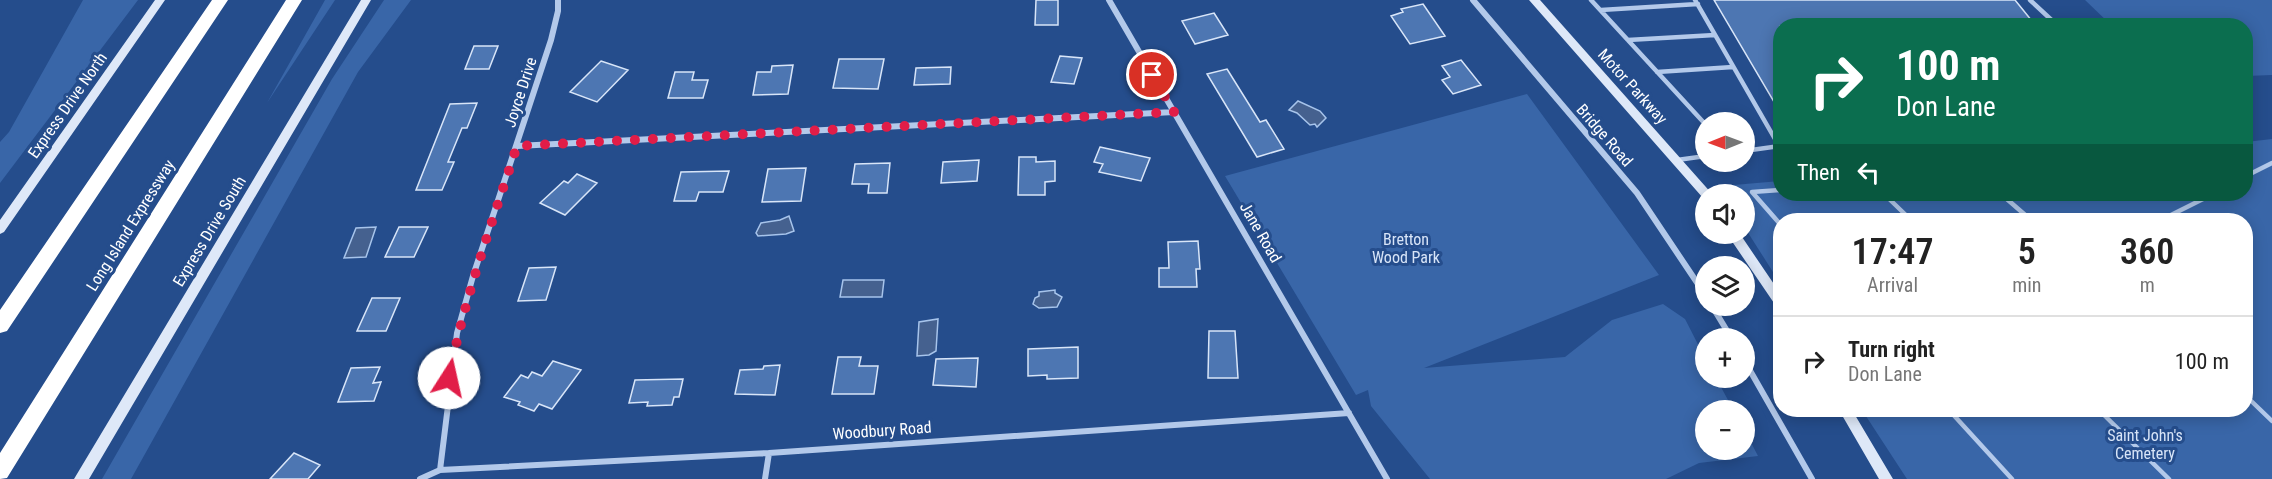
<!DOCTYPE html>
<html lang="en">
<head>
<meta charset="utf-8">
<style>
	body { margin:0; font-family:"Roboto Condensed",sans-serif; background:#f6f6f6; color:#222; height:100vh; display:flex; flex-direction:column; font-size:22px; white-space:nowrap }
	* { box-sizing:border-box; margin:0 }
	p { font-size:20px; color:#767676 }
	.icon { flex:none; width:33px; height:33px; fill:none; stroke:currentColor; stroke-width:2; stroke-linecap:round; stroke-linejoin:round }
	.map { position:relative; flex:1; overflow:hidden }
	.side { position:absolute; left:1773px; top:213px; width:480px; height:204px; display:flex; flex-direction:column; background:#fff; border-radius:24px; box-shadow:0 3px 15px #0003 }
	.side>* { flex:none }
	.guide { position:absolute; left:1773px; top:18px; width:480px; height:183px; border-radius:24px; box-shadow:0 3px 15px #0003; background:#0b6e4f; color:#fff; overflow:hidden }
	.needle { width:39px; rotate:269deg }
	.controls { position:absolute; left:1695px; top:112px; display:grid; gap:12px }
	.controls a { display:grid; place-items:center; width:60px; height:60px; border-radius:50%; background:#fff; box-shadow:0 3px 15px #0003; font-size:30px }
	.pin { position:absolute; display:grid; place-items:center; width:51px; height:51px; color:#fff; margin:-26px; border:3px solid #fff; border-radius:50%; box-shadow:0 2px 6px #0007 }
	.me { position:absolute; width:66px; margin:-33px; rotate:10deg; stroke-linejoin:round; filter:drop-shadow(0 0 4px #0008) }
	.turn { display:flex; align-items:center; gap:21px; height:126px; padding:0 24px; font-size:27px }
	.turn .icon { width:78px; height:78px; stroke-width:2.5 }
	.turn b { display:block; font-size:42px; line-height:51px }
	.then { display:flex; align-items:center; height:57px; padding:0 24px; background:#0003; gap:12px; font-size:22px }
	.eta { display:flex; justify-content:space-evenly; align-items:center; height:102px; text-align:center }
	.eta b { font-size:36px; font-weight:600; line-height:42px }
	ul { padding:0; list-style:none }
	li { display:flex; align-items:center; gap:18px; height:90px; padding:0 24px; border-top:2px solid #e0e0e0 }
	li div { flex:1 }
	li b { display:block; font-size:22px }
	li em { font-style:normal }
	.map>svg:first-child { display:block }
</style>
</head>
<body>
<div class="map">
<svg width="2272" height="479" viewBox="0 0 2272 479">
	<rect width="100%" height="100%" fill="#254d8c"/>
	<path fill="#3966a8" d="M83 0H138L0 183V142L9 132Z
		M325 0H335L267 103Z
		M384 0H411L358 72 131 479H102L332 79Z
		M2085 0H2272V75L2246 76V26L2111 25Z
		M1527 94 1659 275 1424 368 1565 357 1612 320 1663 304 1685 319 1705 358 1706 378H1716L1734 411H1706V450H1744L1745 431 1758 456 1699 463 1666 479H1430L1371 406 1368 390 1356 395 1225 176Z
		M2272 139V479H1907L1862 410H2246V220H1780V283L1745 228 1744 195H1730L1722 186 1780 181V194H2246V142Z"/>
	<path fill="#45618f" stroke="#a7c4eb" stroke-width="1.5" d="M1298 101 1320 111 1326 118 1317 127 1315 124 1310 125 1297 113 1289 110Z
		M789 216 794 231 786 234 758 236 756 233 761 223 780 220Z
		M376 227 366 257 344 258 356 228Z
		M843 280H884L882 297H840Z
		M1055 290V293L1062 297 1057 307 1039 308 1033 304 1035 298 1039 296V292Z
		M938 319 936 351 929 355 917 356 919 322Z"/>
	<path fill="#4d76b2" stroke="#d8e5f8" stroke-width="1.5" d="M1036 0H1058V25H1035Z
		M1714 0H2015L2036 26H1780V112Z
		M1423 4 1445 36 1410 44 1391 16 1403 12 1401 9Z
		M1214 13 1228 35 1195 44 1182 21Z
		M474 46H498L489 69H465Z
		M1060 56 1082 58 1074 84 1051 82Z
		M839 59H884L878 89 833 88Z
		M1461 60 1481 85 1453 94 1442 80 1450 77 1442 66Z
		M601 61 628 70 597 102 570 92Z
		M793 65 788 94 753 95 757 72H771L772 66Z
		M951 67 950 84 914 85 916 68Z
		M1227 69 1260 122 1266 120 1284 149 1257 157 1207 74Z
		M675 72H694L692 80H708L703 98H668Z
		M477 103 467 128H462L448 162H454L442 190H416L450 104Z
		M1100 147 1150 158 1141 181 1099 172 1103 164 1094 162Z
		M1019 157H1036V162L1055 161V181L1045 182V195H1018Z
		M979 160 977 181 941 183 943 162Z
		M890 163 887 193H868L869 184H852L855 164Z
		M806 168 801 201 762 202 768 169Z
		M729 171 723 192H699L696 201H674L681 172Z
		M577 174 597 183 565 215 540 203 564 181 568 183Z
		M399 227H428L414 257H385Z
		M1198 241 1200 269H1196L1197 287H1159V268H1169L1168 242Z
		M556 267 546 300 518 301 529 268Z
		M372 298H400L386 331H357Z
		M1209 331H1235L1238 378H1208Z
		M1078 347V378L1047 379V375L1028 376V349Z
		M838 357H861L859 366H878L874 394H832Z
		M978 358 976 387 933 385 936 359Z
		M553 361 581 370 552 409 539 404 534 411 518 405 520 402 504 397 521 375 528 378 532 372 542 376Z
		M780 365 775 395 735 394 740 370 763 369 764 366Z
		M380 367 373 383 381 382 374 401 338 402 351 368Z
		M683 379 679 397H674L672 405 647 406 648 402 629 403 635 380Z
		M294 453 320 465 308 479H270Z"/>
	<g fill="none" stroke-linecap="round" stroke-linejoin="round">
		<path stroke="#b3c9ea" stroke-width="4.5" d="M1591 0 1706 125
			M1695 0 1779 146
			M2030 0 2058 26
			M1601 10 1698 4
			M1628 40 1715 35
			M1657 72 1733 67
			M1744 151 1780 146
			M1677 160 1706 156
			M2246 176 2272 163
			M1780 190 1752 192 1780 224
			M1884 194 1911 220
			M2001 194 2031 220
			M2161 220 2213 194
			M2246 396 2272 421
			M1949 410 2012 479
			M2099 410 2169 479"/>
		<path stroke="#b3c9ea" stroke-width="6" d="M1109 0 1387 479
			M1473 0 1637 193 1706 296
			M517 146 1174 112
			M1712 306 1732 339
			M1744 360 1812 479
			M440 470 457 333 473 276 551 40 558 11V0
			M420 479 440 470 769 453 1349 413
			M765 479 769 453"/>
		<path fill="#dee8f8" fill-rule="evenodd" d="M155 0H165L4 232 0 234V220Z
			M361 0H371L89 479H74Z
			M1529 0H1540L1713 195H1706V199L1703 198Z
			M1727 234H1740L1780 293V307L1776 306Z
			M1839 410H1852L1893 479H1879Z"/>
		<path fill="#fff" fill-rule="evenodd" d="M212 0H228L7 331 0 333V310Z
			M286 0H302L7 478 0 479V453Z"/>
	</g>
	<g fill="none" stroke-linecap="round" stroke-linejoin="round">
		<path stroke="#e11d48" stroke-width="10" stroke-dasharray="0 18" d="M449 378C464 299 492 223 517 146L1174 112 1152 75"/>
	</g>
	<g text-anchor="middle" stroke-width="6" stroke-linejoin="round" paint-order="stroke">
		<g font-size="16" fill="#fff" stroke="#254d8c">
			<text transform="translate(1633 86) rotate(48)" y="6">Motor Parkway</text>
			<text transform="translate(520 92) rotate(-72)" y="6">Joyce Drive</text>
			<text transform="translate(67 105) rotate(-55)" y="6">Express Drive North</text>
			<text transform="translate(1605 135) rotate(49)" y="6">Bridge Road</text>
			<text transform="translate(130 225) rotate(-58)" y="6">Long Island Expressway</text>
			<text transform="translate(209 231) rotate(-59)" y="6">Express Drive South</text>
			<text transform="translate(1261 232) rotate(60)" y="6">Jane Road</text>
			<text transform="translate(882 430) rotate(-4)" y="6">Woodbury Road</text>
		</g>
		<g font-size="16" fill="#d8e5f8" stroke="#254d8c">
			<text x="1406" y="245">Bretton<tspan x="1406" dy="18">Wood Park</tspan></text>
			<text x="2145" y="441">Saint John's<tspan x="2145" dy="18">Cemetery</tspan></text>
		</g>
	</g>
</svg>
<div class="controls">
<a><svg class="needle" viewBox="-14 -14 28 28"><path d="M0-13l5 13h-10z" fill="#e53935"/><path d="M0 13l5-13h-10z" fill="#767676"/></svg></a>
<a><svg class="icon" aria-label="sound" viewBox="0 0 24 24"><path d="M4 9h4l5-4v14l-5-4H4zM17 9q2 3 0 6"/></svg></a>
<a><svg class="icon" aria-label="layers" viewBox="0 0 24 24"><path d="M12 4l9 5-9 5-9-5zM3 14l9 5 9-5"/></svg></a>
<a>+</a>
<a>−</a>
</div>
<div class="pin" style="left:1152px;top:75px;background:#d93025"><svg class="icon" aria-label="arrive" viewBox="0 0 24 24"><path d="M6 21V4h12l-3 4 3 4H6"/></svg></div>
<svg class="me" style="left:449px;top:378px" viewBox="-20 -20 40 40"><circle r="19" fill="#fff"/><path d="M0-13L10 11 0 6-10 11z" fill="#e11d48"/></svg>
<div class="guide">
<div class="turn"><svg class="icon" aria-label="right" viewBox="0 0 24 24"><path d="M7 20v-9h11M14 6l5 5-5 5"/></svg><div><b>100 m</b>Don Lane</div></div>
<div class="then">Then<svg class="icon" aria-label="left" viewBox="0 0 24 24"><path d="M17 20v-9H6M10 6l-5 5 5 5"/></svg></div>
</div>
<section class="side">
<div class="eta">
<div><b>17:47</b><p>Arrival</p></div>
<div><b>5</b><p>min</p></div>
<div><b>360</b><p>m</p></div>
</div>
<ul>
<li><svg class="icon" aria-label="right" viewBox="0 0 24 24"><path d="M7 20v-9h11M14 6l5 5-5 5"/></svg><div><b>Turn right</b><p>Don Lane</p></div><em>100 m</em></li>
</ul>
</section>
</div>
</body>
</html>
